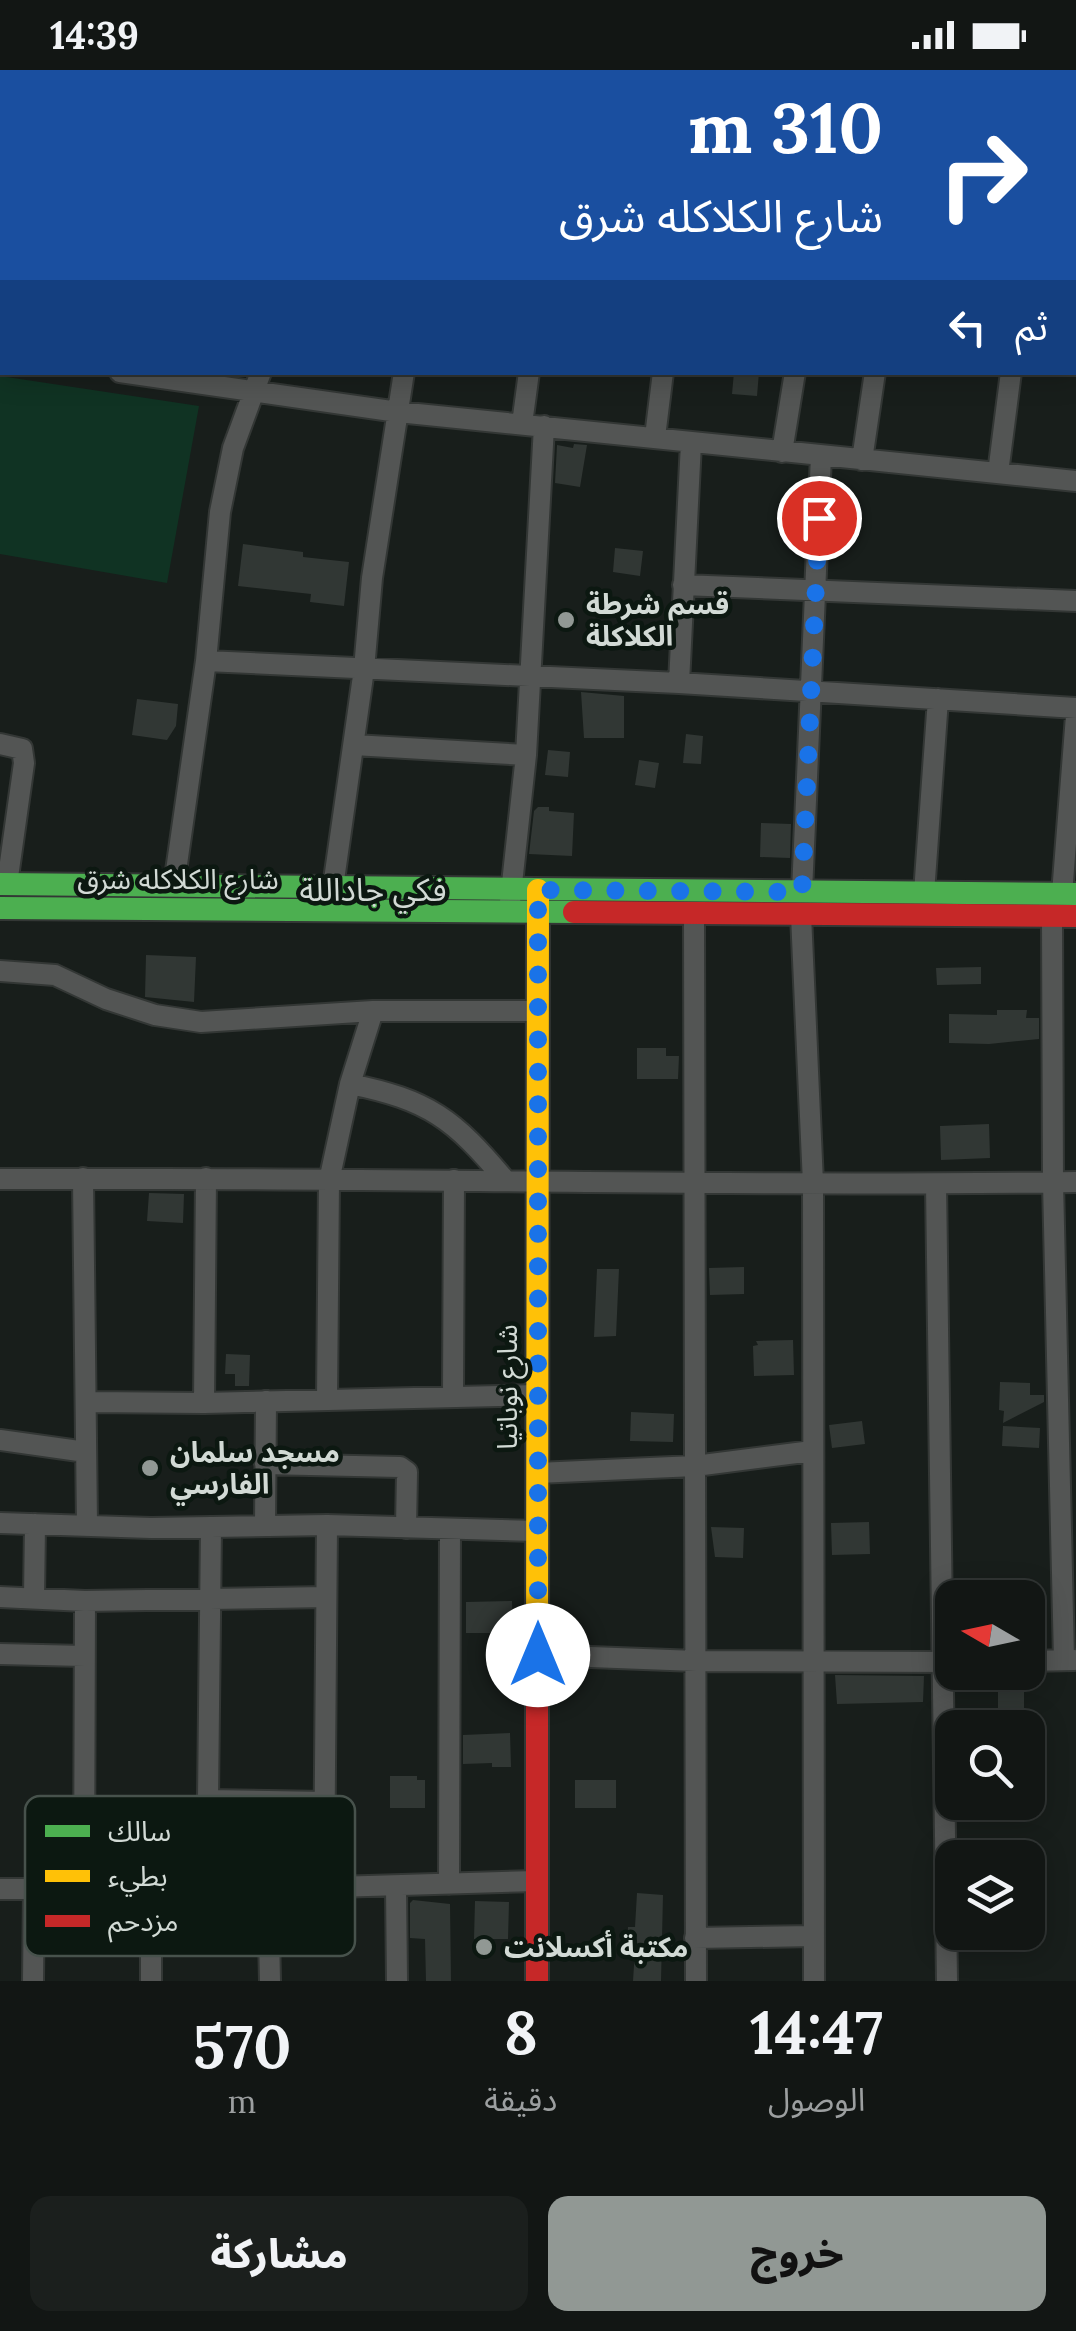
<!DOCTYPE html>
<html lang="ar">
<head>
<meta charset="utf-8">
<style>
	body { margin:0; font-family:Lora,"Noto Sans Arabic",serif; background:#1b1f1d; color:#f1f3f6; direction:rtl; height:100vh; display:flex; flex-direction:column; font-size:38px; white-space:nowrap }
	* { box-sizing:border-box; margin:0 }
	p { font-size:32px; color:#9c9fa0 }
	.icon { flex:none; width:55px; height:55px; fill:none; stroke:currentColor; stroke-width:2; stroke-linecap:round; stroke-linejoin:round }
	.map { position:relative; height:1911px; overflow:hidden; direction:ltr }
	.drawer { display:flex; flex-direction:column; background:#121614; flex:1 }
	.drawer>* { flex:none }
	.guide { position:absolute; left:0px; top:0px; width:1078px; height:305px; box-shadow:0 5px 25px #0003,0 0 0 2px #313534; direction:rtl; background:#1a4fa0; color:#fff; overflow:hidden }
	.needle { width:65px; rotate:279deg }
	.buttons { position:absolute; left:935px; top:1510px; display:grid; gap:20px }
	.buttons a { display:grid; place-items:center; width:110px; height:110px; border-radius:20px; background:#121614; box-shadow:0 5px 25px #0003,0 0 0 2px #313534; font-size:50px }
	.pin { position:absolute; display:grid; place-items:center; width:85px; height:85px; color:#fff; margin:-42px; border:5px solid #fff; border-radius:50%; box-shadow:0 2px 10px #0007 }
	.me { position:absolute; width:110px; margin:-55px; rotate:0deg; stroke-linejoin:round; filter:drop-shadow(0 0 8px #0008) }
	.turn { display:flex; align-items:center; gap:35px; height:210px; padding:0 30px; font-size:45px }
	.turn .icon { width:130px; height:130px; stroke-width:2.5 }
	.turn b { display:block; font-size:70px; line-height:85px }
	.then { display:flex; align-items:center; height:95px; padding:0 30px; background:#0003; gap:20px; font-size:38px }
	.eta { display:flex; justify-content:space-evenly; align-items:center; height:170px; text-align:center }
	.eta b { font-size:60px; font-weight:800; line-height:70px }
	.primary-button { display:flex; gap:20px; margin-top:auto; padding:20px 30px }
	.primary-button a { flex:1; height:115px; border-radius:20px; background:#919894; color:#111; font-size:40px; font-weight:800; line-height:115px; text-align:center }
	.primary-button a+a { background:#1b1f1d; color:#f1f3f6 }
	.status { display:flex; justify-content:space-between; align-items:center; height:70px; padding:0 50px; background:#121614; direction:ltr }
	.status svg { height:28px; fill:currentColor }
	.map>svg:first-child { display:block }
</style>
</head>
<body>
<div class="status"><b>14:39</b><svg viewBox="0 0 49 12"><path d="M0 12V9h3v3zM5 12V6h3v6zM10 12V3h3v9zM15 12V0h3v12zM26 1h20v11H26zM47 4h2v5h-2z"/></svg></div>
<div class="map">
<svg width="1076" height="1911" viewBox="0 0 1076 1911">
	<rect width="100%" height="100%" fill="#181e1b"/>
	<path fill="#103323" d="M0 306 199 336 167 513 0 484Z"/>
	<path fill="#313734" d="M734 302H759L757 326 732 324Z
		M574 374 587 375 580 417 555 413 557 375 573 378Z
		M243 474 303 482V487L349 492 344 536 310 532 311 524 238 516Z
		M615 478 643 481 640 506 613 502Z
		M581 622 624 626V668H584Z
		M137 629 178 634 176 656 167 670 132 665Z
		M686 664 703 666 701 694 683 693Z
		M548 680 570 682 568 707 545 705Z
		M639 690 659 693 655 718 635 715Z
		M538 737H549V741L574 743 572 786 529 784 534 741Z
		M761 753 791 754 790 788 760 787Z
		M146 885 196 887 194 932 145 927Z
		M981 897V914L937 915 936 898Z
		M997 940H1027L1026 948H1039V969L989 974 949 973V944L997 945Z
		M637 978H666V986H679L678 1009H637Z
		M989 1054 990 1088 941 1090 940 1056Z
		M149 1123 184 1124 183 1153 147 1151Z
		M744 1197V1224L710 1225 709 1198Z
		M597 1199H619L616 1266 594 1267Z
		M793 1270 794 1305 754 1306 753 1276 758 1275 756 1271Z
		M226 1284 250 1285 249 1316H235V1304H225Z
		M1000 1312 1030 1313V1325H1044V1332L1003 1353 1004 1341 999 1340Z
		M631 1342 674 1344 673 1372 630 1371Z
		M862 1351 865 1374 832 1378 829 1355Z
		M1003 1356 1040 1358 1039 1378 1002 1376Z
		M869 1452 870 1484 832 1485 831 1453Z
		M711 1457 744 1458 743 1488 715 1487Z
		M512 1531 513 1563H466V1532Z
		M835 1605 924 1606 923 1632 837 1634Z
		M998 1606H1024V1648H998Z
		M510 1663 511 1697H492V1693L463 1694V1665Z
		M390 1706H417V1710H425V1738H390Z
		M575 1710H616V1738H575Z
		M992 1732H1030L1029 1748H1011V1752H998L999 1747H992Z
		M637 1823 663 1825 661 1911H633L635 1880 627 1879 628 1857H635Z
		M413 1830 450 1834 451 1911H426L425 1869 410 1868V1833Z
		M475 1831 509 1832 508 1869H474Z"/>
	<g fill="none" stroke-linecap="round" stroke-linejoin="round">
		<defs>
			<path id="street" d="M58 2 59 0
				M193 2 194 0
				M319 2 320 0
				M450 2V0
				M571 2 572 0
				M705 2V0
				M841 2V0
				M921 2V0
				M1054 2V0
				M0 98 2 99
				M1075 170 1076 171
				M0 282 2 283
				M120 302 398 342 1076 411
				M522 354 529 302
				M655 367 663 302
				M782 382 795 302
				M862 390 875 302
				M998 403 1011 302
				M683 515 1076 531
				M206 591 679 613 1076 638
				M679 613 691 373
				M0 674 22 679 24 693 7 814
				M354 675 526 685
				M174 815 206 591 220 442 233 378 261 302
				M333 817 364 599 372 508 404 302
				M802 822 821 386
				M924 823 938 629
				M1062 824 1076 646
				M510 832 526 685 544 356
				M694 844 696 1911
				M801 845 813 1113 814 1911
				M1052 846 1053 1112 1064 1590
				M0 901 55 905 106 929 155 945 201 952 373 941H538
				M350 1014C429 1030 454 1049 505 1110
				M83 1108 87 1455
				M0 1109C359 1107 717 1117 1076 1112
				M936 1114 947 1911
				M453 1326 454 1110
				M327 1330 329 1111 350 1014 373 941
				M88 1332 204 1333 537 1325
				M204 1333 206 1108
				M0 1370 86 1382
				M265 1394 400 1397 407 1402 406 1458
				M537 1403 695 1396 812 1381
				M0 1453 151 1458 327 1455 537 1461
				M265 1455 266 1331
				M0 1527 85 1531 326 1527
				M34 1528 35 1454
				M0 1584 84 1586
				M538 1585 696 1591 952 1592
				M1028 1591 1074 1590
				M207 1730 325 1732
				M449 1814 450 1459
				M396 1816 397 1911
				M324 1818 327 1455
				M0 1819H268L537 1811
				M207 1819 211 1457
				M268 1819 270 1911
				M84 1820 85 1531
				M151 1820V1911
				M695 1868 814 1866
				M33 1911 34 1819"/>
			<path id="fast" d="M0 814 1076 824
				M0 838 574 842"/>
			<path id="slow" d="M537 1608 538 820"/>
			<path id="jam" d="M574 842 1076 846
				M537 1911V1608"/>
		</defs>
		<use href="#street" stroke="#333735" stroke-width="24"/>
		<use href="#fast" stroke="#333735" stroke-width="26"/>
		<use href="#slow" stroke="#333735" stroke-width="26"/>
		<use href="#jam" stroke="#333735" stroke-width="26"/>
		<use href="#street" stroke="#535554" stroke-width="20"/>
		<use href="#fast" stroke="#4caf50" stroke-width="22"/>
		<use href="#slow" stroke="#ffc107" stroke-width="22"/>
		<use href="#jam" stroke="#c62828" stroke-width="22"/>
	</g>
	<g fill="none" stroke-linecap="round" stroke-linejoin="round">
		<path stroke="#1a73e8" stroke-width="18" stroke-dasharray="0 32.4" d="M538 1585V820L802 822 819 448"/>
	</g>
	<g fill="#919894" stroke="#0c1811" stroke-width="4">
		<circle cx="566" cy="550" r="10"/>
		<circle cx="150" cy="1398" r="10"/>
		<circle cx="484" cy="1877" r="10"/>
	</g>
	<g text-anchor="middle" stroke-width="9" stroke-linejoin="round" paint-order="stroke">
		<g font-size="28" font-weight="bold" fill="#d2dad5" stroke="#0c1811" text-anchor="start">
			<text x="586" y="544">قسم شرطة<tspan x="586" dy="32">الكلاكلة</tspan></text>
			<text x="170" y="1392">مسجد سلمان<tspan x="170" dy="32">الفارسي</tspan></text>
			<text x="504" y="1887">مكتبة أكسلانت</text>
		</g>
		<g font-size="28" fill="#d2dad5" stroke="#0c1811">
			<text x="178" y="819">شارع الكلاكله شرق</text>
			<text transform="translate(507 1317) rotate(-90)" y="10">شارع نوباتيا</text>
		</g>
		<g font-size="32" fill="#d2dad5" stroke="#0c1811">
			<text x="373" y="831">فكي جاداللة</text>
		</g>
	</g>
	<rect x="25" y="1726" width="330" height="160" rx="15" fill="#0c1811" stroke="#47524c" stroke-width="2.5"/>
	<rect x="45" y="1755" width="45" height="12" fill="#4caf50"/>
	<rect x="45" y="1800" width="45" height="12" fill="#ffc107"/>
	<rect x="45" y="1845" width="45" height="12" fill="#c62828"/>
	<g font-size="28" fill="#d2dad5">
		<text x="108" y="1771">سالك</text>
		<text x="108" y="1816">بطيء</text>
		<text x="108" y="1861">مزدحم</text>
	</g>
</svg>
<div class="buttons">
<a><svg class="needle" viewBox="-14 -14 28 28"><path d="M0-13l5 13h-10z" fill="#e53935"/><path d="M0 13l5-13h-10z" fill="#9c9fa0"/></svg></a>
<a><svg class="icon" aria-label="search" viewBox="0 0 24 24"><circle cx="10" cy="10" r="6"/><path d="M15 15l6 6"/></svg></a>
<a><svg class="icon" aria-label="layers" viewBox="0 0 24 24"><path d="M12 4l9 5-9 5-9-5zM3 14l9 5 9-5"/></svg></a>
</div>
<div class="pin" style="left:819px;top:448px;background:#d93025"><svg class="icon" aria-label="arrive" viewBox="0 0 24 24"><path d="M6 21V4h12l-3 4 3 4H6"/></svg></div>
<svg class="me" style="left:538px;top:1585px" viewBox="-20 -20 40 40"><circle r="19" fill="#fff"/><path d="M0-13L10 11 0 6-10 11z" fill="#1a73e8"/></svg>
<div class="guide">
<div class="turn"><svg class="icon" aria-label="right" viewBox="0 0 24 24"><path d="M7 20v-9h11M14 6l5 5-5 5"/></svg><div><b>310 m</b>شارع الكلاكله شرق</div></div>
<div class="then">ثم<svg class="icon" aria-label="left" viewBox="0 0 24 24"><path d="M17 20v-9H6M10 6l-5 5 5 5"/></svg></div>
</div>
</div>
<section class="drawer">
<div class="eta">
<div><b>14:47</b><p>الوصول</p></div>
<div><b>8</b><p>دقيقة</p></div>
<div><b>570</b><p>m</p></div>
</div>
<div class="primary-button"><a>خروج</a><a>مشاركة</a></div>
</section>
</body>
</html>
